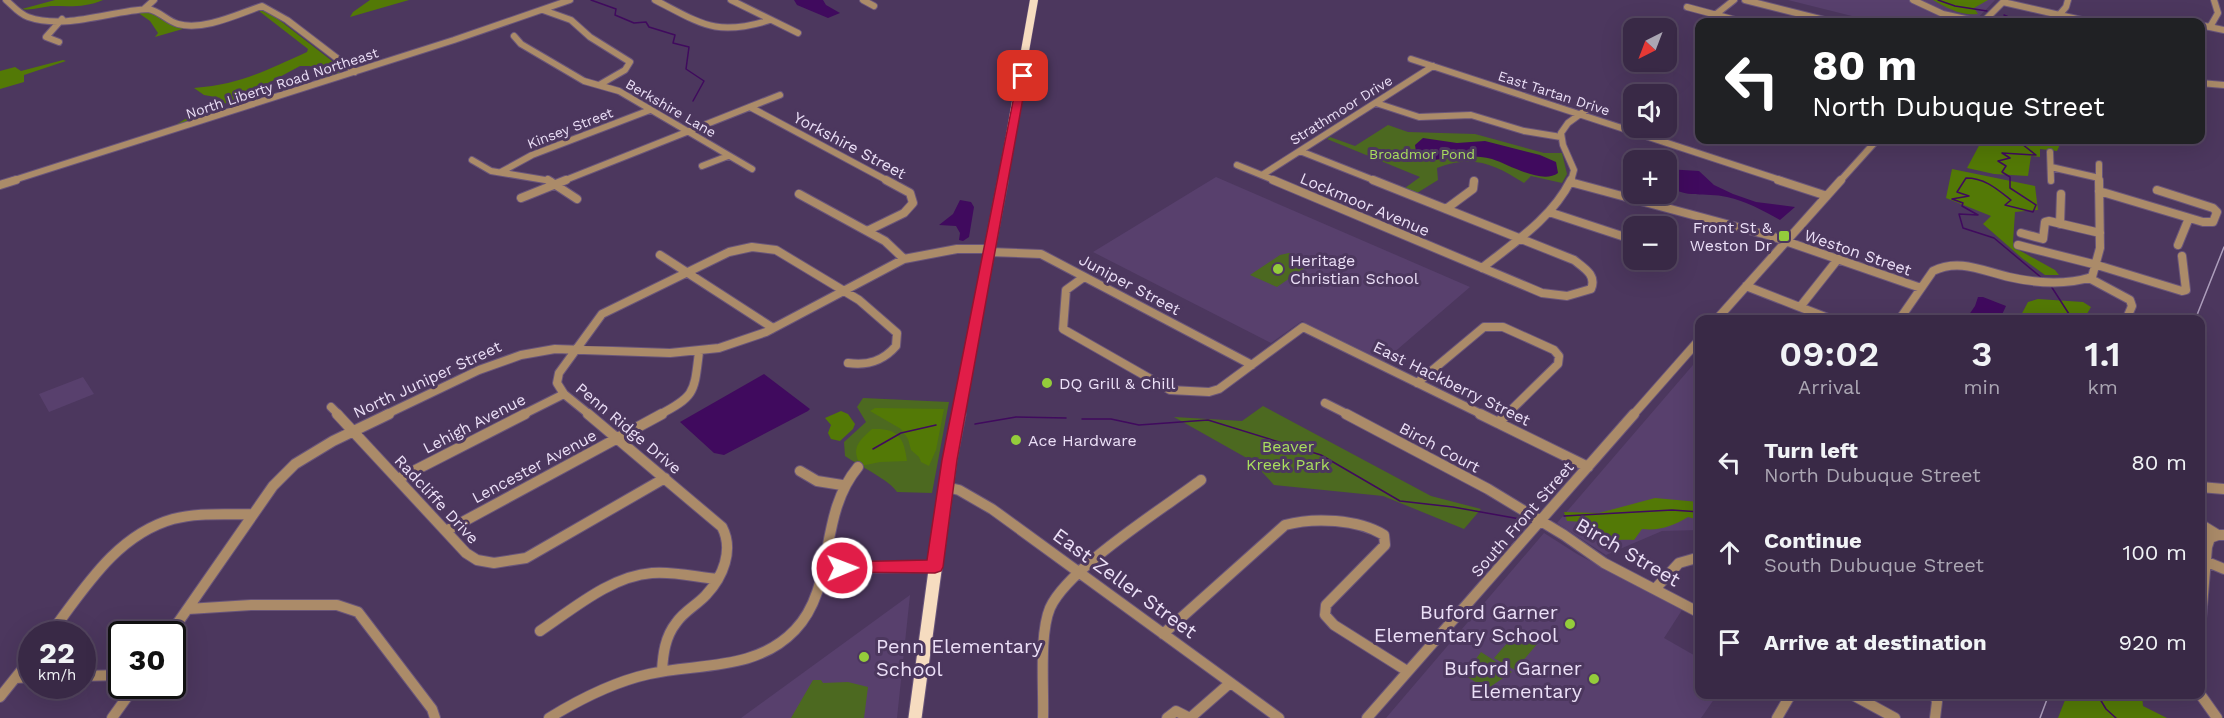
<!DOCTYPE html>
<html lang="en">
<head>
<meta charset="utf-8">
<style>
	body { margin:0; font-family:"Work Sans",sans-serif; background:#443551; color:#f1f3f6; height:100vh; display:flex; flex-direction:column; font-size:22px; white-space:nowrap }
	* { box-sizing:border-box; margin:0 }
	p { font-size:20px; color:#aba6b3 }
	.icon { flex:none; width:33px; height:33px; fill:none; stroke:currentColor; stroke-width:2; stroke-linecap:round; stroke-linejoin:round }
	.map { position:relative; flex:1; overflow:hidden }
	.panel { position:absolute; left:1695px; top:315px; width:510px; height:384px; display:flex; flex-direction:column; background:#392946; border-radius:12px; box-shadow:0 6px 24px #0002,0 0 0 2px #53455f }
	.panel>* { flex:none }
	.banner { position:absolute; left:1695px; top:18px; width:510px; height:126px; border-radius:12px; box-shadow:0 6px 24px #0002,0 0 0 2px #53455f; background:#202124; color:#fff; overflow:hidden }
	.needle { width:39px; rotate:222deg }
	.tools { position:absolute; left:1623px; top:18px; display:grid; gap:12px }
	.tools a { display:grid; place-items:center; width:54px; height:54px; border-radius:12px; background:#392946; box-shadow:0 6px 24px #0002,0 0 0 2px #53455f; font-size:30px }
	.speed { position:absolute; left:18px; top:621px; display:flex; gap:12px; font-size:30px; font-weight:700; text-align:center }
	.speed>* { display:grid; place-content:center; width:78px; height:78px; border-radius:50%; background:#392946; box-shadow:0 6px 24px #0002,0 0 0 2px #53455f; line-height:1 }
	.speed small { font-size:15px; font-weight:400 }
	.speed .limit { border:3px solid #111; border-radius:9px; background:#fff; color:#111 }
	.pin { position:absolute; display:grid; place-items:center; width:51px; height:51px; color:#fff; margin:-26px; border-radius:12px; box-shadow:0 3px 9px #0006 }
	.me { position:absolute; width:66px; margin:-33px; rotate:89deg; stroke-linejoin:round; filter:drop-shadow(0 0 4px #0008) }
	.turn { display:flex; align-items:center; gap:21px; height:126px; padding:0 18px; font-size:27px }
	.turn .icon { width:78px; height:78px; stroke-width:2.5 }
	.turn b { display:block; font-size:42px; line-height:51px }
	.eta { display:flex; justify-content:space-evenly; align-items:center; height:102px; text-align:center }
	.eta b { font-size:36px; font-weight:600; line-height:42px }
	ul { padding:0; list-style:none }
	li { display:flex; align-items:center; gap:18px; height:90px; padding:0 18px }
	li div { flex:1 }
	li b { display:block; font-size:22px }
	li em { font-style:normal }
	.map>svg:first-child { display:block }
</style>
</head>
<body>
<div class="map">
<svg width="2224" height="718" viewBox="0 0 2224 718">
	<rect width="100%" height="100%" fill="#4c375e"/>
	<path fill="#58406d" d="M1788 0H1995L1974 22H1876Z
		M1216 177 1470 287 1384 361 1302 321 1271 343 1093 252Z
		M1699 358V530L1662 531 1606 555 1557 523Z
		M83 377 94 394 49 412 39 394Z
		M1544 533 1577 554 1682 610 1664 638 1699 658 1700 694 1717 695 1701 718H1386Z
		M910 595 897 718H741Z"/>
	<path fill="#4c6920" d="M1388 125 1408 132 1475 134 1544 153H1562L1567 174 1562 183 1531 176 1524 183C1494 164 1473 154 1437 168L1438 180 1417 193 1405 188 1420 177 1327 139 1330 137 1355 146Z
		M1289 253 1313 262 1277 287 1250 275 1280 255Z
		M863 398 949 402 932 493 897 492C891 481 858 465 845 456L844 442 866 422 857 407Z
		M1263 406 1431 496 1481 509 1464 529 1383 496 1274 485 1252 461 1174 417 1242 421Z
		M1517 632 1538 643 1515 670 1494 658Z
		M1481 652 1512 672 1487 689 1464 675Z
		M813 680H821L823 683 848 682 868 687 864 718H791Z"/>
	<path fill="#537906" d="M55 0H103C85 8 69 6 51 6 41 7 31 11 22 9Z
		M370 0H409L350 17 353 12Z
		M1933 0H1988L1974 8 1978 14C1961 16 1947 8 1933 0Z
		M265 9 341 68 339 74 320 80 322 74 310 66H300L248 94 214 108 215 112 211 115 175 128 174 126 187 118V113L221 98 204 95 194 88C242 84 264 71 307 52L308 49 259 11Z
		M141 11 158 14 172 25 193 26 155 37 158 33 150 21 137 12Z
		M63 60 66 61 24 75V82L0 89V71L15 67 21 71Z
		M1982 140H2062L2057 151 2040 149V157L2031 156 2028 176 1994 174 1967 168Z
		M1952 169 2035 186 2038 210 2015 212 2013 242 2017 249 2055 270 2059 275H2045L2023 259 1983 224 1991 216 1946 198Z
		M2038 299 2083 302 2091 307 2084 319H2019L2028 302Z
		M875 408 944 409 936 450 929 466 921 462 919 457 911 450 908 439 901 429 870 411Z
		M841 411 848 414 855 424 853 429 840 441 831 439 828 433 831 425 825 418Z
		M872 429C898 428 904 437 907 461L880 462 861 466C850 448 859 441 872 429Z
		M1655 498 1699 502V520L1688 517C1673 526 1660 531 1642 529L1634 540C1613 539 1595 545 1585 522L1567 521 1564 512 1599 513Z
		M2067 695H2142L2143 706 2167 718H2058Z"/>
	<path fill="#400a5e" d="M794 0H823L826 5 840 13 828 18 797 5Z
		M1423 138 1457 143 1485 141 1540 155 1556 162 1558 173C1542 185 1508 164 1492 159 1470 153 1448 158 1427 161L1416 152 1415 145Z
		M1666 169 1699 171 1714 185 1733 194 1756 202 1795 207 1780 220C1762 210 1746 201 1727 197 1705 192 1685 199 1667 185Z
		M960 200 971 202 974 207 969 237 963 241 959 240 960 233 956 226 939 225 953 214Z
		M1978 297H1983L2006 306 2000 319H1966L1975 306Z
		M764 374 810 409 808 411 724 455 714 453 680 422Z"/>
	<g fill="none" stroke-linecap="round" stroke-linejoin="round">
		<path stroke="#400a5e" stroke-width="1.5" d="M591 0 616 9 615 15 634 23 646 22 649 27 675 35 673 43 689 47 686 69 704 81 693 101
			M1938 0 1955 6 1987 11
			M2004 15 2020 22
			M2005 140 2003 142 2014 145 2022 144 2036 155 2002 153 2010 158 1998 161 2006 166 2002 172 2010 177V188L2036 205 2033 212 2005 205 2011 200C1997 189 1985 178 1966 178L1957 192 1969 196 1952 199 1963 203 1962 206 1978 215 1959 214 1963 228 1994 238 2043 279
			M2051 286 2069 314 2062 317
			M1082 419H1111L1139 425 1208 420 1321 455 1400 501 1453 507 1520 519
			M975 424 1016 417 1066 418
			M873 449 901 433 936 425
			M1564 516 1672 510 1700 512
			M2097 694 2106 709 2116 718"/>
		<defs>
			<path id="minor-far2" d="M6 0C13 6 19 14 28 17 65 30 110 11 148 9 160 11 167 21 178 24 204 31 238 14 262 6L287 20 355 72
				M655 0C702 24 716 37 770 20
				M731 0 798 33
				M863 0 874 6
				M1745 0 1832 22
				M1913 0 1943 14 1979 22
				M2003 2 2090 22
				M1687 7 1743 22
				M144 9 154 0
				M543 10 571 20 590 37 630 62 625 70 599 85
				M1715 15 1734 0
				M2059 15 2066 7 2068 0
				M1983 22 2005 0
				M2166 22H2187
				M2200 25 2224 30
				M2210 27 2218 13 2214 0
				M514 36 521 44 584 81 619 91 752 169
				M59 42 46 37 62 19
				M1411 59 1783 181
				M2200 83 2224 85
				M1376 103 1419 117 1471 115 1524 131 1561 137
				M750 107 888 181
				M1300 151 1376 181
				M2050 152 2051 181
				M472 160 491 171 551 181
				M2099 164V181
				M1237 165 1276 181
				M702 166 728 156
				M2051 167 2099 178
				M501 172 532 155 650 110
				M1262 175 1433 66
				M11 181 454 40 570 0
				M563 181 780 95
				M1571 181 1574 170 1563 145 1561 133 1568 123 1594 104
				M1840 181 1877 140"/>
			<path id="minor-far1" d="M548 180 577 199
				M1273 180 1542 293 1567 296 1591 289C1597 275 1584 268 1574 260L1373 180
				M1778 180 1827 196
				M1570 182 1771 236 1921 288
				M0 185 16 180
				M2099 191 2203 222H2213L2217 212 2213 208 2157 190
				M799 194 885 241 904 259
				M521 198 566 180
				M1446 209 1473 189 1474 181
				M1549 212 1628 238
				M2060 224 2061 194
				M867 231 904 213 913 203 910 193 886 180
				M2021 233 2043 239 2045 222 2049 221 2100 233
				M2018 245 2097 265 2182 291 2186 290 2182 256
				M2178 245 2189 218
				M989 252 1041 254 1252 365
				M660 255 773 328
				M1482 268C1515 242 1552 218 1571 180
				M1084 277 1066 290 1063 329 1170 390 1209 392 1219 389 1303 327 1483 415
				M2089 278 2130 300 2132 306 2126 320
				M1746 286 1833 320
				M1800 307 1838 259
				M1716 320 1841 180
				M1899 320 1933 271C1959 258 1983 271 2009 277 2035 283 2066 285 2092 277L2100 248 2099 180
				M1417 383 1484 327H1503L1554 350 1559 356 1558 364 1506 415
				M1325 403 1349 415
				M331 407 339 415
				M385 415 479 370 521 355 555 349 670 353 719 348 766 332 904 259 957 249H989
				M522 415 564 394
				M590 415 564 394 557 383 559 373 602 314 729 252 752 247 776 250 859 300 897 333 896 346C883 361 868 366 848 363
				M659 415C696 396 694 392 699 352
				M1633 415 1700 339"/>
			<path id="minor" d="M337 414 466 553 477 560 494 563 526 558 665 478
				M588 414 722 527C734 550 723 577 706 595 697 605 684 611 676 623 665 637 663 654 662 671
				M1346 414 1488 489 1564 535 1604 563 1700 613
				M1480 414 1588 467
				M1498 423 1507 414
				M800 471 817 481 842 485
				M398 479 525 414
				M946 487 959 490 992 509 1279 718
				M2200 487 2224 489
				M2200 524 2218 535H2224
				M446 531 662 414
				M2200 559 2224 569
				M822 568 935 567
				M1655 589 1679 563 1700 557
				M188 609 251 605H337L358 612 432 709 435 718
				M2200 630 2207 547 2210 538 2218 535
				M540 631C573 609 611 576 652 573 673 571 696 577 717 579
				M50 634C84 589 116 535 173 519 199 512 226 515 252 514
				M170 634 273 486 295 464 333 441 389 414
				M1163 634 1285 525C1314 517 1358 519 1384 535L1385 545 1326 605 1325 615 1334 625 1407 671
				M82 676 122 675
				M16 678 32 677
				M1851 694 1895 718
				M1935 694 1937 702 1935 718
				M2200 694 2217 718
				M0 697 32 657
				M112 718 135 686
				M549 718C580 699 613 682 649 674 699 663 756 671 795 630 837 586 817 516 858 467
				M1043 718C1044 688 1039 634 1050 608 1068 568 1164 508 1201 480
				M1167 718 1176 711 1190 718
				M1190 718 1230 683
				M1367 718 1634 414
				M1777 718 1791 694"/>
			<path id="major-far2" d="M1002 181 1034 0"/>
			<path id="major-far1" d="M958 415 1003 180"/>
			<path id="major" d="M915 718 950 460 959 414"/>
		</defs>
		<use href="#minor-far2" stroke="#69557a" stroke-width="8"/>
		<use href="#minor-far1" stroke="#69557a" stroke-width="10"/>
		<use href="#minor" stroke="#69557a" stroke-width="12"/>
		<use href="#major-far2" stroke="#69557a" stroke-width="9"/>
		<use href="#major-far1" stroke="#69557a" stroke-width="12"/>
		<use href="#major" stroke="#69557a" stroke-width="15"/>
		<use href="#minor-far2" stroke="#ab8b69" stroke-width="6"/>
		<use href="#minor-far1" stroke="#ab8b69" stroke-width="8"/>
		<use href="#minor" stroke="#ab8b69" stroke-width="10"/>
		<use href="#major-far2" stroke="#f6dcc0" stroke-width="8"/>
		<use href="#major-far1" stroke="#f6dcc0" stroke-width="10"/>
		<use href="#major" stroke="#f6dcc0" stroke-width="13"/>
		<path stroke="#ad9ebc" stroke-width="1.5" d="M2195 320 2224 247
			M2040 718 2049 694"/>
	</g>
	<path fill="#e11d48" stroke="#92132f" stroke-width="1.5" d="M1023 73 1027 76 957 460 943 567 941 571 935 573 836 572 834 568 836 563 842 562 927 560 942 460 1018 76Z"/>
	<g fill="#94cc3b" stroke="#4c375e" stroke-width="2">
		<rect x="1778" y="230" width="12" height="12" rx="3"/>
		<circle cx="1278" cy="269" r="6"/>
		<circle cx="1047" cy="383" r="6"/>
		<circle cx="1016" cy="440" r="6"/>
		<circle cx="1570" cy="624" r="6"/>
		<circle cx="864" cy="657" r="6"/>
		<circle cx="1594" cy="679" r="6"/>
	</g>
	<g text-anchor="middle" stroke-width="6" stroke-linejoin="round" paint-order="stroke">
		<g font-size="14" fill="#ebdff7" stroke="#4c375e">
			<text transform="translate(282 83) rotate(-18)" y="5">North Liberty Road Northeast</text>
			<text transform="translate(1554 93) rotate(18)" y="5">East Tartan Drive</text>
			<text transform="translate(671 108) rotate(30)" y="5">Berkshire Lane</text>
			<text transform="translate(1341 110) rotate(-32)" y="5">Strathmoor Drive</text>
			<text transform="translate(570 128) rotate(-21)" y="5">Kinsey Street</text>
		</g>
		<g font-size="14" fill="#a9de5e" stroke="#4c375e">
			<text x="1422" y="159">Broadmor Pond</text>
		</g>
		<g font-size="16" fill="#ebdff7" stroke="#4c375e">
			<text transform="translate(850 145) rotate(28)" y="6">Yorkshire Street</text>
			<text transform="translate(1365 204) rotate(23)" y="6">Lockmoor Avenue</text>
			<text transform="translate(1858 252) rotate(19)" y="6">Weston Street</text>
			<text transform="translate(1130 284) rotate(28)" y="6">Juniper Street</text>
			<text transform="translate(427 379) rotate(-25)" y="6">North Juniper Street</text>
			<text transform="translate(1452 383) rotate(26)" y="6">East Hackberry Street</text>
			<text transform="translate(474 423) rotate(-27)" y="6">Lehigh Avenue</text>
			<text transform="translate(629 428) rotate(40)" y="6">Penn Ridge Drive</text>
			<text transform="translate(1440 447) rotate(28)" y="6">Birch Court</text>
			<text transform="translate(534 466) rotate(-28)" y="6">Lencester Avenue</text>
			<text transform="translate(437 499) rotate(47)" y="6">Radcliffe Drive</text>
			<text transform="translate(1522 519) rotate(-49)" y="6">South Front Street</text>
		</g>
		<g font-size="16" fill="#ebdff7" stroke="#4c375e" text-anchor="start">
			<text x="1772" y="233" text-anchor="end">Front St &amp;<tspan x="1772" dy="18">Weston Dr</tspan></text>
			<text x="1290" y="266">Heritage<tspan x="1290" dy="18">Christian School</tspan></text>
			<text x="1059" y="389">DQ Grill &amp; Chill</text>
			<text x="1028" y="446">Ace Hardware</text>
		</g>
		<g font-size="16" fill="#a9de5e" stroke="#4c375e">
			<text x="1288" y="452">Beaver<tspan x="1288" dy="18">Kreek Park</tspan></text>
		</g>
		<g font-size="20" fill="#ebdff7" stroke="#4c375e">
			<text transform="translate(1628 552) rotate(30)" y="7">Birch Street</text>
			<text transform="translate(1125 583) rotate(36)" y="7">East Zeller Street</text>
		</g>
		<g font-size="20" fill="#ebdff7" stroke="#4c375e" text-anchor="end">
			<text x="1558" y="619">Buford Garner<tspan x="1558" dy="23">Elementary School</tspan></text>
			<text x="876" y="653" text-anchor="start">Penn Elementary<tspan x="876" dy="23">School</tspan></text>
			<text x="1582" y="675">Buford Garner<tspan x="1582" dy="23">Elementary</tspan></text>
		</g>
	</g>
</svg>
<div class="tools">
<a><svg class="needle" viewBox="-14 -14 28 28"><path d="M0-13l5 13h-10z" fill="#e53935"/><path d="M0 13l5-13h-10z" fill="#aba6b3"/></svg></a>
<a><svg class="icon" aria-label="sound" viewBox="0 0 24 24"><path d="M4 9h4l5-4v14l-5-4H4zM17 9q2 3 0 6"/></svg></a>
<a>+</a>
<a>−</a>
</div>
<div class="speed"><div>22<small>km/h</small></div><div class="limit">30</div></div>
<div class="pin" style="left:1023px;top:76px;background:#d93025"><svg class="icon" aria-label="arrive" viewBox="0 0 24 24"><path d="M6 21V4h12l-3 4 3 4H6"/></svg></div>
<svg class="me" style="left:842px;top:568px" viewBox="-20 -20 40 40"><circle r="17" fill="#e11d48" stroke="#fff" stroke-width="3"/><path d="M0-11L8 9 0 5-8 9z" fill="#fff"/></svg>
<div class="banner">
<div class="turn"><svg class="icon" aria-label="left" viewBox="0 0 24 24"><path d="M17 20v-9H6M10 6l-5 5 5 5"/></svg><div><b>80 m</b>North Dubuque Street</div></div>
</div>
<section class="panel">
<div class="eta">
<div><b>09:02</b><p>Arrival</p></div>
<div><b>3</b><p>min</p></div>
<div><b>1.1</b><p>km</p></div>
</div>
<ul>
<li><svg class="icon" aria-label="left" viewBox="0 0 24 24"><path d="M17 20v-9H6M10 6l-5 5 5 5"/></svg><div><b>Turn left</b><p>North Dubuque Street</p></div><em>80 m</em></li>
<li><svg class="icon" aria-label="ahead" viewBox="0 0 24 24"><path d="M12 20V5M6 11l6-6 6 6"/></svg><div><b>Continue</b><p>South Dubuque Street</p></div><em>100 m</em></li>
<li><svg class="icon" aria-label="arrive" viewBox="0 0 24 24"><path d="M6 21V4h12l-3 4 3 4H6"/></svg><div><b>Arrive at destination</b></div><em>920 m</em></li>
</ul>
</section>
</div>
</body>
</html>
